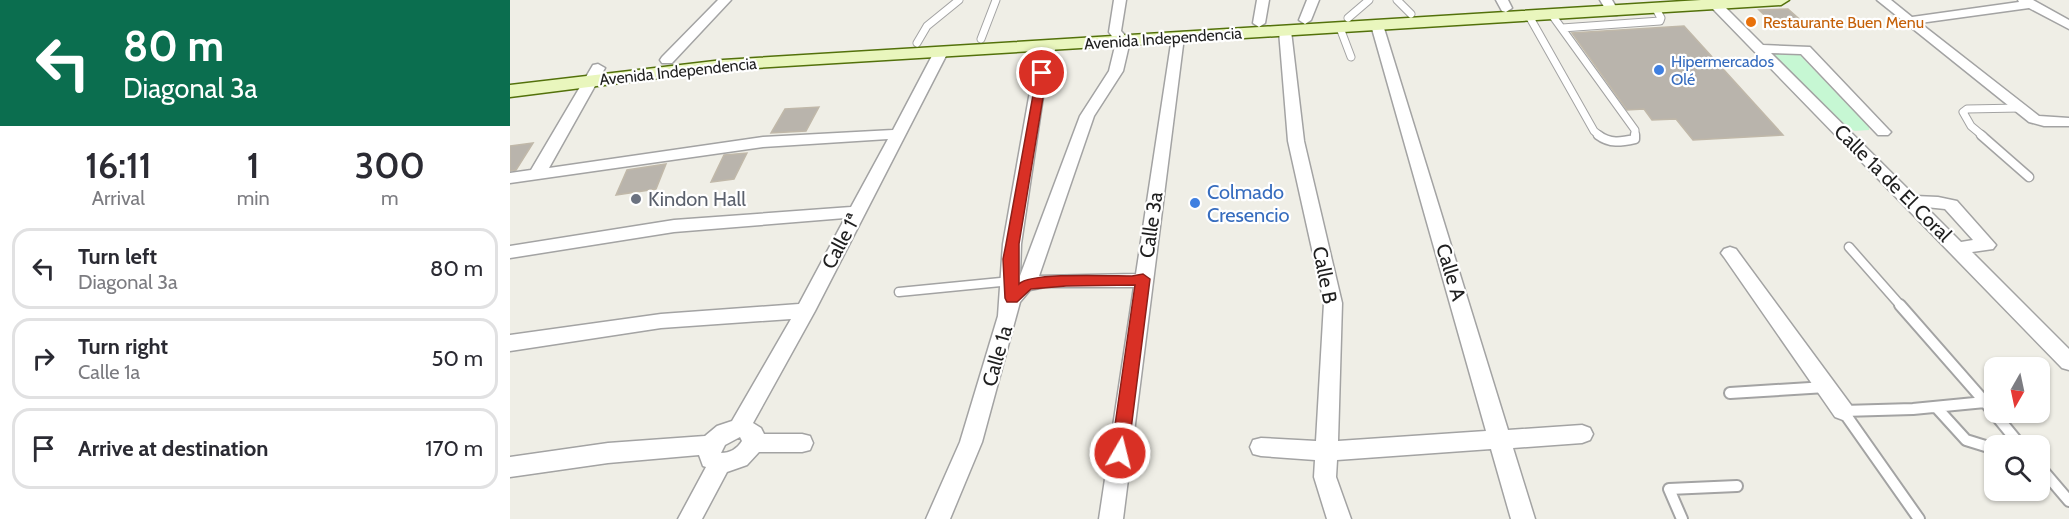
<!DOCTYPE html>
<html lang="en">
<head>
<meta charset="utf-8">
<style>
	body { margin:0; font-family:Cabin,sans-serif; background:#f7f7f7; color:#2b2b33; height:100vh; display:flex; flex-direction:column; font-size:22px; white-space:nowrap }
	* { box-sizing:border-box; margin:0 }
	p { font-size:20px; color:#7c7c81 }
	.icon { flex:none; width:33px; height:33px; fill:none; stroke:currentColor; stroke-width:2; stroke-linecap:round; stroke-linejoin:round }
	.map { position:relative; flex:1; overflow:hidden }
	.details { display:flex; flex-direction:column; background:#fff; width:510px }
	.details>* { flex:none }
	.top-card { background:#0b6e4f; color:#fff; overflow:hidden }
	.needle { width:39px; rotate:189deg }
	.fabs { position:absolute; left:1474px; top:357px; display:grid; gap:12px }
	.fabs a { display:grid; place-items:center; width:66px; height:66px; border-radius:12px; background:#fff; box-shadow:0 2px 4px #0004; font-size:30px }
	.pin { position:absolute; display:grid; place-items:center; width:51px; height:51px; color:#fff; margin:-26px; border:3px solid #fff; border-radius:50%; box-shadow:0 2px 6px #0007 }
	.me { position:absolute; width:66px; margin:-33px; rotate:8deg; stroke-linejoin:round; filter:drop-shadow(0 0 4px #0008) }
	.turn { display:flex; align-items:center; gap:21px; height:126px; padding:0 24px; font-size:27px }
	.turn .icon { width:78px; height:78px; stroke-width:2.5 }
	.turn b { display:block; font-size:42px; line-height:51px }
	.eta { display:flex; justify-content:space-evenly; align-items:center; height:102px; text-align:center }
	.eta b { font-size:36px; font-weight:600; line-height:42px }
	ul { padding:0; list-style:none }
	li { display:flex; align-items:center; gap:18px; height:81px; margin:0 12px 9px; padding:0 12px; border:3px solid #e1e1e2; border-radius:18px }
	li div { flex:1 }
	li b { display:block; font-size:22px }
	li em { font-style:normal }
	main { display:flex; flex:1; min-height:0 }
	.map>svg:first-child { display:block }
</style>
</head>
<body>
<main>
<section class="details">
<div class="top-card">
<div class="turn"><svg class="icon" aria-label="left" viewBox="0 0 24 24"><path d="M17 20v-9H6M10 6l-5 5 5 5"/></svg><div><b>80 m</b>Diagonal 3a</div></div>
</div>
<div class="eta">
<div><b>16:11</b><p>Arrival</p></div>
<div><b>1</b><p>min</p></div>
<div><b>300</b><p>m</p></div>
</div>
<ul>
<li><svg class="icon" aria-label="left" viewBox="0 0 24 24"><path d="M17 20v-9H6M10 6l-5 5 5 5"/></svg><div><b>Turn left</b><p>Diagonal 3a</p></div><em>80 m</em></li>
<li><svg class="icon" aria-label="right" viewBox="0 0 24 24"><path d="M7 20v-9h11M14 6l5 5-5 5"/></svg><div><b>Turn right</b><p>Calle 1a</p></div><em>50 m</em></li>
<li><svg class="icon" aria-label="arrive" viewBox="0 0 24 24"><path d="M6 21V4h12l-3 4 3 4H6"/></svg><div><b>Arrive at destination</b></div><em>170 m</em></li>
</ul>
</section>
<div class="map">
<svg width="1559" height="519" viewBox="0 0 1559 519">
	<rect width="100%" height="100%" fill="#efeee6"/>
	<path fill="#c6f7d3" d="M1287 52 1359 127V130L1345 131 1335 127 1259 53Z"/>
	<path fill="#b9b4ac" stroke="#c0b8a9" stroke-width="1.5" d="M1278 9 1295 24 1265 25 1249 10Z
		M1174 26 1273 135 1183 140 1166 119 1142 120 1134 109 1117 110 1062 33Z
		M309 107 296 131 261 133 275 109Z
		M23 143 6 170 0 171V146Z
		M237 153 224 179 201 182 214 155Z
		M156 164 146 189 106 195 117 170Z"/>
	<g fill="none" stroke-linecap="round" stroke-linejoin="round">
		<defs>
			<path id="service-far2" d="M887 0 901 14
				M1042 15 1125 130V136
				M1019 16 1084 131 1090 136
				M838 18 859 0
				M830 28 841 57
				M1052 28 1150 21 1151 18 1146 9
				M471 39 486 0
				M407 43 417 26 449 0
				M1473 136 1461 126 1453 112 1457 109 1510 108"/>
			<path id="service-far1" d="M1088 135C1100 144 1111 142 1125 139V135
				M1471 135 1519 177
				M1339 247 1391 306
				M389 292 501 281"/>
			<path id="service" d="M1390 305 1475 402
				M1220 393 1316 387
				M1426 407 1456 440 1485 449
				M1530 467 1559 501
				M1172 519 1159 489 1227 486
				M1409 519 1333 411 1403 409 1475 402 1511 446"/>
			<path id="minor" d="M208 0H221L162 63H152L150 60 152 57Z
				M604 0H616L611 31 620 41 613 71 584 116 529 276 626 274 662 37 668 33 673 34 674 37 613 519H589L624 287H535L520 290 510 302 472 442 440 519H416L450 442 488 316 493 244 519 97 532 45 539 41 546 45 533 97 511 244 510 276 570 116 599 71 606 42 599 32Z
				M747 0H759L755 23 749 27 743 23Z
				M797 0H809L801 20 795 24 789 20Z
				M986 0H998L1002 8 996 12 992 11Z
				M1090 0H1102L1109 12 1107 15H1099Z
				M1367 0H1381L1402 17 1509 2 1508 0H1523L1559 20V29L1519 8 1410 23 1529 116 1559 118V126H1534L1519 122Z
				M1206 1 1210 2 1253 45 1300 47 1378 129 1381 132 1378 135H1368L1291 54 1261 53 1405 196 1428 197 1447 201 1486 245 1483 249 1462 252 1559 349V370L1552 368 1202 8 1200 5ZM1416 207 1435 209 1463 240 1451 242Z
				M867 21 873 25 998 430 1072 425 1080 428 1083 434 1080 440 1072 443 1003 448 1025 519H1001L981 449 827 460 826 477 841 519H817L804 477 805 460 751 456 743 454 740 447 743 440 751 438 806 441 814 303 778 141 769 31 775 27 781 31 794 141 832 303 828 441 976 431 861 25Z
				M431 48 438 52 305 311 243 423 251 428 254 434H292L300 436 303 443 300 450 292 452H249L237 465 217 472 192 519H168L196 467 193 466 189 455 98 463 0 477V457L98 443 195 436 207 426 222 421 281 319 151 328 0 351V335L151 314 289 304 335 218 164 232 0 258V246L164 220 341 207 378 139 253 147 0 183V173L21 170 83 65 88 64 95 68 39 168 253 137 383 130 424 52ZM230 437 232 441C227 449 220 453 211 453L215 445Z
				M1220 247 1226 249 1341 405 1344 411 1341 417 1333 420 1325 417 1214 257 1211 253 1214 249Z"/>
			<path id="secondary" d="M1191 0H1279L1271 5 213 70 0 97V85L213 60Z"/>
		</defs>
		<use href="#service-far2" stroke="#a3a3a3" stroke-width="9"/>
		<use href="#service-far1" stroke="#a3a3a3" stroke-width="11"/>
		<use href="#service" stroke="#a3a3a3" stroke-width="14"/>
		<use href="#minor" stroke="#a3a3a3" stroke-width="3"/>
		<use href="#secondary" stroke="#53710b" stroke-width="3"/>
		<use href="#service-far2" stroke="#fff" stroke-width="7"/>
		<use href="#service-far1" stroke="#fff" stroke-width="8"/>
		<use href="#service" stroke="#fff" stroke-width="10"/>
		<use href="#minor" fill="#fff" fill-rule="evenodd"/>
		<use href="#secondary" fill="#e9f6bd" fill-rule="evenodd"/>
	</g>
	<path fill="#d93025" stroke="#8d1f18" stroke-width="1.5" d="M532 70 537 73 509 244V284C521 272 601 276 622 276L633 274 640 279 618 453 616 459 610 461 604 459 601 453 625 285 556 286 521 289 507 302H497L495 298 493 259 496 244 527 73Z"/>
	<circle fill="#e8710a" stroke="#fff" stroke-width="2" cx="1241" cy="22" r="6"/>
	<g fill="#3f7fe0" stroke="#fff" stroke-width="2">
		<circle cx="1149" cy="70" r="6"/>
		<circle cx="685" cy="203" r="6"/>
	</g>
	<circle fill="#6b7280" stroke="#fff" stroke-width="2" cx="126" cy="199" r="6"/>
	<g text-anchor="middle" stroke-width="4.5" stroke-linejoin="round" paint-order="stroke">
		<g font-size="16" fill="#c56008" stroke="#fff" text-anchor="start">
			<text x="1253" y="28">Restaurante Buen Menu</text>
		</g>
		<g font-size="16" fill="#1f1f1f" stroke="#fff">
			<text transform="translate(653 38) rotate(-4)" y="6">Avenida Independencia</text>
			<text transform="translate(168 71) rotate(-6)" y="6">Avenida Independencia</text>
		</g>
		<g font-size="16" fill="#366cbe" stroke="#fff" text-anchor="start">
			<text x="1161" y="67">Hipermercados<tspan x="1161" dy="18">Olé</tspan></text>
		</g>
		<g font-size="20" fill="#1f1f1f" stroke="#fff">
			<text transform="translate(1383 183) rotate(45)" y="7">Calle 1a de El Coral</text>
			<text transform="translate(641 225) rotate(-82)" y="7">Calle 3a</text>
			<text transform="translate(331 241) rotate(-62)" y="7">Calle 1ª</text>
			<text transform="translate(941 272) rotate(73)" y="7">Calle A</text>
			<text transform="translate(815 275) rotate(79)" y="7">Calle B</text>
			<text transform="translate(487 356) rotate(-74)" y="7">Calle 1a</text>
		</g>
		<g font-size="20" fill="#366cbe" stroke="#fff" text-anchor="start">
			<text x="697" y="199">Colmado<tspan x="697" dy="23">Cresencio</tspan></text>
		</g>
		<g font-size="20" fill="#5b616d" stroke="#fff" text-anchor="start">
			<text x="138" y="206">Kindon Hall</text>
		</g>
	</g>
</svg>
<div class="fabs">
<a><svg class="needle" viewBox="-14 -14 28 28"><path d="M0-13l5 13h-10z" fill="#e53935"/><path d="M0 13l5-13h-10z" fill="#7c7c81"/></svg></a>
<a><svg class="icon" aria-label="search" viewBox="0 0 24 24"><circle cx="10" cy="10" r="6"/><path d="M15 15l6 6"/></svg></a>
</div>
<div class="pin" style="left:532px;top:73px;background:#d93025"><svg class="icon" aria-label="arrive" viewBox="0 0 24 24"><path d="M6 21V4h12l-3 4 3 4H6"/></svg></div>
<svg class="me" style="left:610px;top:453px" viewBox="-20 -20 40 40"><circle r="17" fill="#d93025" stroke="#fff" stroke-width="3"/><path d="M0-11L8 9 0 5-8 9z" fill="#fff"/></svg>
</div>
</main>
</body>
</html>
